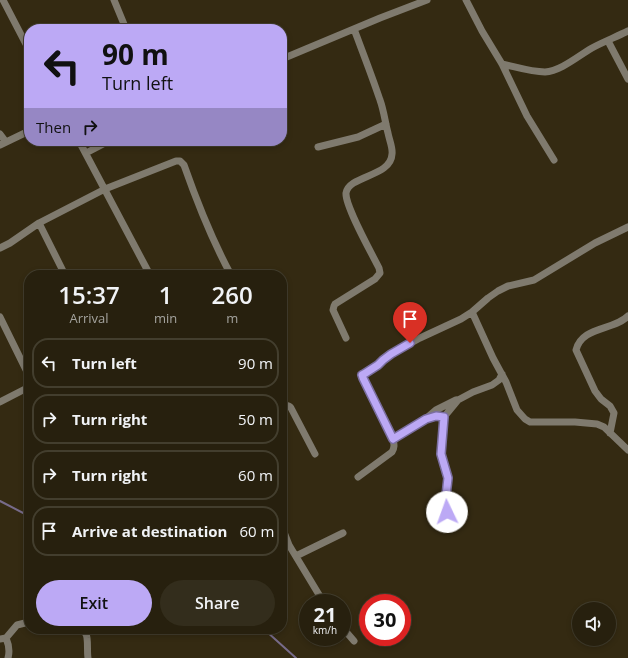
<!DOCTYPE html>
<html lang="en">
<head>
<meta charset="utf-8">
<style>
	body { margin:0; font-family:"Open Sans",sans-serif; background:#332d1c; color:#f1f3f6; height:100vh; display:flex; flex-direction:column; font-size:15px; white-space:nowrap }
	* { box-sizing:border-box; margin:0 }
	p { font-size:13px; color:#a4a39e }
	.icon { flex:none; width:22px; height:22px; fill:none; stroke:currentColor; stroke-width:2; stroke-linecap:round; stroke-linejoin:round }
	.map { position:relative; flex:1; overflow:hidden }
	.drawer { position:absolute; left:24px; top:270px; width:263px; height:364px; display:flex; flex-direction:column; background:#27200e; border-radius:16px; box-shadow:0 2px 6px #0003,0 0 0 1px #433e2e }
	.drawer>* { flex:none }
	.banner { position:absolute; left:24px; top:24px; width:263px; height:122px; border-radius:16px; box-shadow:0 2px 6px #0003,0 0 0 1px #433e2e; background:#bca9f5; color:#111; overflow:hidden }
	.fabs { position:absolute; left:572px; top:602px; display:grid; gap:8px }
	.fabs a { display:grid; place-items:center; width:44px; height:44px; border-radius:50%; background:#27200e; box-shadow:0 2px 6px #0003,0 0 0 1px #433e2e; font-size:20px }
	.speed { position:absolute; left:299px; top:594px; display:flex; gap:8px; font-size:20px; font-weight:700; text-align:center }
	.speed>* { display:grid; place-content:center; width:52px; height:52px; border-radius:50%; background:#27200e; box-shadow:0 2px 6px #0003,0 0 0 1px #433e2e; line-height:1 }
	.speed small { font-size:10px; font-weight:400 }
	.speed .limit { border:6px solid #d22; background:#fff; color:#111 }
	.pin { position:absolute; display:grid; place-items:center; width:34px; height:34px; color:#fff; margin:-41px -17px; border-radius:50% 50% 50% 0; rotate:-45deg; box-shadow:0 0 4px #0007 }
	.pin .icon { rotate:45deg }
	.me { position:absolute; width:44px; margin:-22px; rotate:357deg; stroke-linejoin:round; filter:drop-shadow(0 0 3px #0008) }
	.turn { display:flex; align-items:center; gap:14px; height:84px; padding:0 12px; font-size:18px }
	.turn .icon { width:52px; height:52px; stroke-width:2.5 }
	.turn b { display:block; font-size:28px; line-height:34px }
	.then { display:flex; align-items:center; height:38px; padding:0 12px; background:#0003; gap:8px; font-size:15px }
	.eta { display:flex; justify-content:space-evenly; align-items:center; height:68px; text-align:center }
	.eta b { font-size:24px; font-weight:600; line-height:28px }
	.action { display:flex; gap:8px; margin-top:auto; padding:8px 12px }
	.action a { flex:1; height:46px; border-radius:24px; background:#bca9f5; color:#111; font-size:16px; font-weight:600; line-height:46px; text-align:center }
	.action a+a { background:#332d1c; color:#f1f3f6 }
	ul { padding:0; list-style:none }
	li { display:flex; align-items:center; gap:12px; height:50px; margin:0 8px 6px; padding:0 4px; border:2px solid #433e2e; border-radius:16px }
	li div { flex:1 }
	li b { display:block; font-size:15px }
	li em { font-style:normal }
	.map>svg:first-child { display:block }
</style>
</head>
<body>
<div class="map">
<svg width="628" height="658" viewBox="0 0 628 658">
	<rect width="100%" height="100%" fill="#342a12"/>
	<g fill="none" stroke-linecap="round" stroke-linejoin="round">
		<path stroke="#776b8a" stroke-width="2" d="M0 501 29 516
			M255 629 266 631 296 658"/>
		<path stroke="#7f7a6e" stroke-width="7" d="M3 0 29 50
			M114 0 126 29
			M466 0 482 31 502 64 527 116 554 160
			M608 41 628 79
			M282 59 380 18 427 0
			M502 64C516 67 531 72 545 72 561 71 578 56 592 48 603 42 616 37 628 31
			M0 134 6 142
			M79 141 150 275
			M0 145 29 131
			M318 147 358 137 386 124
			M86 153 109 141
			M39 223 65 275
			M0 248 10 243 39 223 105 189 176 161H180L184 165C197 202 212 240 231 275
			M472 312 493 358 506 382 517 410 525 419 530 422H575L597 424 604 427 628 450
			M0 317 29 376
			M346 338 333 310 334 306 335 304 375 279 380 273 379 268C372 254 345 206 346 193 349 175 391 177 392 154 393 148 389 139 388 133 385 122 384 111 380 100 372 76 363 53 354 29
			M0 402 29 387
			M282 406C286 405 289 405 291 408L315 454
			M429 416 436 410 456 400
			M610 433 614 413 610 406 601 399 595 391 576 350C582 326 613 331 628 316
			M393 439 363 378 362 375 364 374 378 365 383 360 391 354 420 338 461 319 472 312 488 298 498 291 508 286 534 280 595 243 628 227
			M358 477 392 452C395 447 394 444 393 439L425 419 436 416 444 417
			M447 512 446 496 448 478 441 455 444 417 458 400 473 392 492 385 499 380 502 374
			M282 527 289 545 324 603
			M296 556 343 533
			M342 627 354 641
			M50 629C53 630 57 631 60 631 69 632 86 625 87 638 88 645 87 652 88 658
			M6 638 17 625 29 622
			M0 639 6 638C9 645 10 651 8 658"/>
	</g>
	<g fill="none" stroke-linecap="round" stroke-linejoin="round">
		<defs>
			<path id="route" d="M410 343 391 354 383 360 378 365 364 374 362 375 363 378 393 439 426 419 436 416 444 417 441 454 448 478 446 496 447 512"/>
		</defs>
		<use href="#route" stroke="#7a6e9f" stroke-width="10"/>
		<use href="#route" stroke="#bca9f5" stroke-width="7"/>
	</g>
</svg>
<div class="fabs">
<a><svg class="icon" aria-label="sound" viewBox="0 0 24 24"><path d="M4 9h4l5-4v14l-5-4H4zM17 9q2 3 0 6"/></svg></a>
</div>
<div class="speed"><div>21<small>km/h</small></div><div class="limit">30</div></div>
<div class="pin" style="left:410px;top:343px;background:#d93025"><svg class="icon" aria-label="arrive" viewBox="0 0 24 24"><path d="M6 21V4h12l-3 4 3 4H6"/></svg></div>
<svg class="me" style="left:447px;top:512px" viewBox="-20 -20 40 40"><circle r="19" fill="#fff"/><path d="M0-13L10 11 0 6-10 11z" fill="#bca9f5"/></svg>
<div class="banner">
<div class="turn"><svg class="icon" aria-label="left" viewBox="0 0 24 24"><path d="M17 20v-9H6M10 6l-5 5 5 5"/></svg><div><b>90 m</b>Turn left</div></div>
<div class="then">Then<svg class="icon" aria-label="right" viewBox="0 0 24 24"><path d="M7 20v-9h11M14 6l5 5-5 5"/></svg></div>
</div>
<section class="drawer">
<div class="eta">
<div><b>15:37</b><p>Arrival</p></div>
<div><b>1</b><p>min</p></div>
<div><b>260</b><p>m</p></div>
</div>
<ul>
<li><svg class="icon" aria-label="left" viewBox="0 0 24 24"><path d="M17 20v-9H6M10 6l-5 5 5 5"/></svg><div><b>Turn left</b></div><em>90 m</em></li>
<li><svg class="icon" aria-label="right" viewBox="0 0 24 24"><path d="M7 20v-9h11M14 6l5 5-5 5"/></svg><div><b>Turn right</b></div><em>50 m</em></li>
<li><svg class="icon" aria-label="right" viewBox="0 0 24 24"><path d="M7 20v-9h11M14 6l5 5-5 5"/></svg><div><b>Turn right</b></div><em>60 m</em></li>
<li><svg class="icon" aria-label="arrive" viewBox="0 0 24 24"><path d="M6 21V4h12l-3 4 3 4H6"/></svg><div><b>Arrive at destination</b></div><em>60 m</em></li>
</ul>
<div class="action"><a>Exit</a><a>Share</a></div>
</section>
</div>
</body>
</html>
